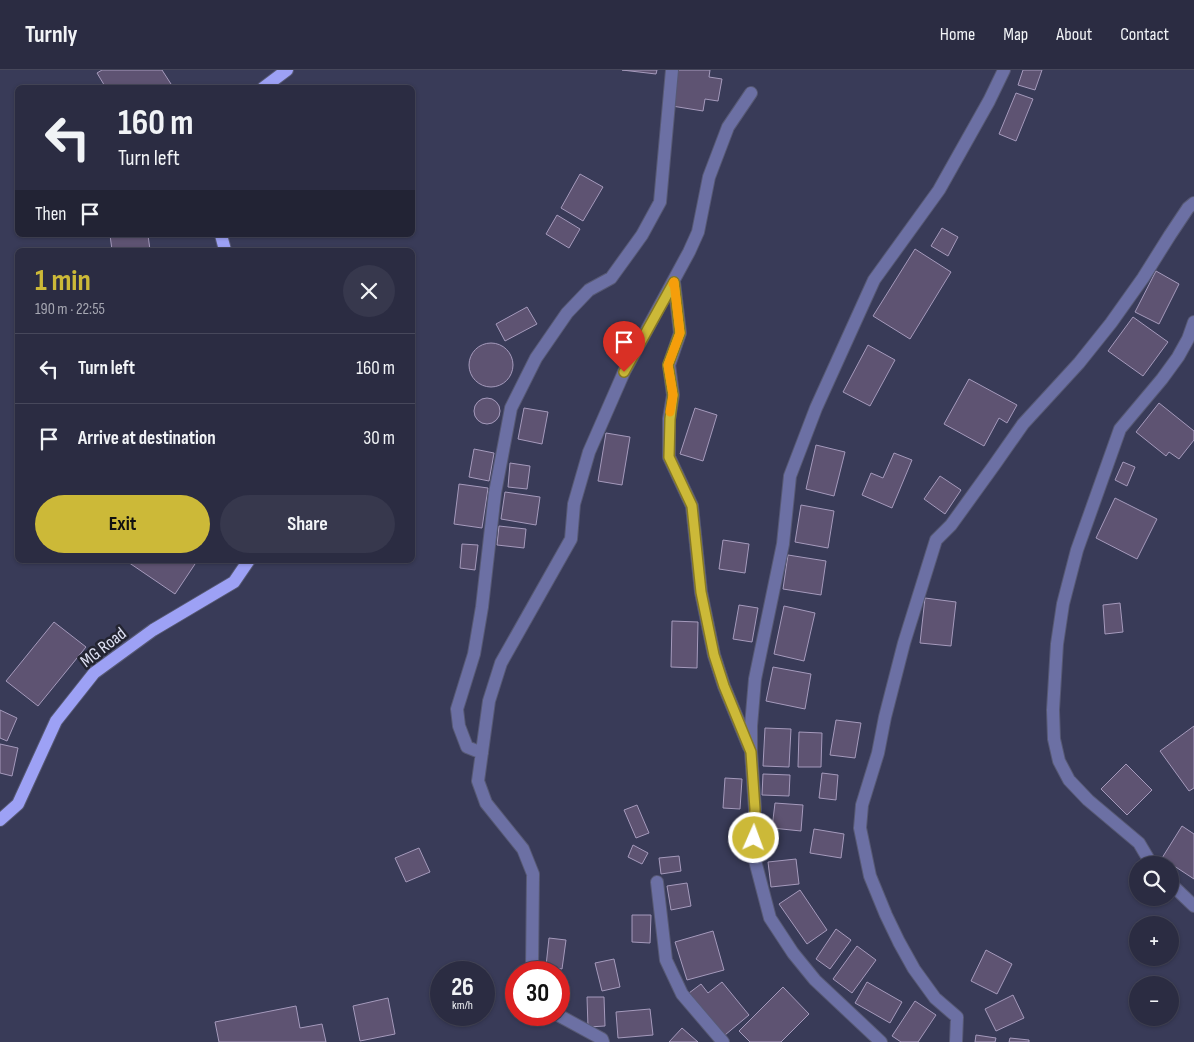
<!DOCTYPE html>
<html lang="en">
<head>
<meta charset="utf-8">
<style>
	body { margin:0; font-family:"Sofia Sans Condensed",sans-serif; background:#37384d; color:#f1f3f6; height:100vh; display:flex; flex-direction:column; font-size:19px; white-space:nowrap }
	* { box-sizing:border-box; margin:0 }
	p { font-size:16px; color:#a6a7b2 }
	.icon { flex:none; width:28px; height:28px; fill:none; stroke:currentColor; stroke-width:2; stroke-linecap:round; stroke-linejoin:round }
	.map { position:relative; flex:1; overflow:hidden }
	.details { position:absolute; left:15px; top:178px; width:400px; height:315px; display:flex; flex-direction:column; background:#2b2c42; border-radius:8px; box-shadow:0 1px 4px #0004,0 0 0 1px #47485b }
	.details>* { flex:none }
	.banner { position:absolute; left:15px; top:15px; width:400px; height:152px; border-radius:8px; box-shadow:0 1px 4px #0004,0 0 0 1px #47485b; background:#2b2c42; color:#f1f3f6; overflow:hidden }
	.fabs { position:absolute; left:1129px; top:786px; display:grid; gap:10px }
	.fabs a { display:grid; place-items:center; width:50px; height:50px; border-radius:50%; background:#2b2c42; box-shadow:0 1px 4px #0004,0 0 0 1px #47485b; font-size:25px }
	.speed { position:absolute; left:430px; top:891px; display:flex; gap:10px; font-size:25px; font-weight:700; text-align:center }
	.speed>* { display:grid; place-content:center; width:65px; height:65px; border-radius:50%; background:#2b2c42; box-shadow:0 1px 4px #0004,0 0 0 1px #47485b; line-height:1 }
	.speed small { font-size:12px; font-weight:400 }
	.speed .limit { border:8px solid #d22; background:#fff; color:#111 }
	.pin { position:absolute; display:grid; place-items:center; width:42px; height:42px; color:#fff; margin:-51px -21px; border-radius:50% 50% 50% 0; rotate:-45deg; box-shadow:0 0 5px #0007 }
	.pin .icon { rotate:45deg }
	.me { position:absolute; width:55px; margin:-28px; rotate:2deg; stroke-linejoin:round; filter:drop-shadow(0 0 4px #0008) }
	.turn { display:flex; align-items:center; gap:18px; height:105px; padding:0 20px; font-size:22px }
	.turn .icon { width:65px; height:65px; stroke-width:2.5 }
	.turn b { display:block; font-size:35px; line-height:42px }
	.then { display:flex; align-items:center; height:48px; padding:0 20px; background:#0003; gap:10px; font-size:19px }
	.round { display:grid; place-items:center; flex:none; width:52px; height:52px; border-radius:26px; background:#37384d }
	.head { display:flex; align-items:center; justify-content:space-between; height:85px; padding:0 20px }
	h1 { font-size:30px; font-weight:700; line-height:38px; color:#ccb938 }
	.cta { display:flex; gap:10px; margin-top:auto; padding:10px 20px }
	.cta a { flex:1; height:58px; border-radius:30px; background:#ccb938; color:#111; font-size:20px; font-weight:700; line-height:58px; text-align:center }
	.cta a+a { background:#37384d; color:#f1f3f6 }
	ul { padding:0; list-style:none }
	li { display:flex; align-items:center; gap:15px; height:70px; padding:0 20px; border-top:1px solid #47485b }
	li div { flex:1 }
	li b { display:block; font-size:19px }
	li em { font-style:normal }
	header { display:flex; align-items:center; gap:30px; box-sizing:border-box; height:70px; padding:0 25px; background:#2b2c42; border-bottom:1px solid #47485b }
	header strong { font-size:24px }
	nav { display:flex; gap:28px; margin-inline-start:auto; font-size:18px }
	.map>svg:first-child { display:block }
</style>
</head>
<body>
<header>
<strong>Turnly</strong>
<nav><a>Home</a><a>Map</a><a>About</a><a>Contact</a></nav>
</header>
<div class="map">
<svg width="1194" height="972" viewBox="0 0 1194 972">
	<rect width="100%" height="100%" fill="#393b58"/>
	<path fill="#5e5372" stroke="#a59abc" d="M102 0H162L171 14 166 18H106L97 3Z
		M622 0H657L656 4Z
		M678 0H710L709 7 722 9 718 31 705 29 703 41 672 36Z
		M1023 0H1042L1035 20 1018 15Z
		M1016 23 1033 29 1016 71 999 64Z
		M580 104 603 117 583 151 561 138Z
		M557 145 580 159 569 178 546 164Z
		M942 158 958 167 948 186 931 176Z
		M110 165H148L150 180H112Z
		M915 179 951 202 910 269 873 246Z
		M1156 201 1179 214 1159 254 1135 242Z
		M527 237 537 254 505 271 496 254Z
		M1133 247 1168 272 1143 306 1108 281Z
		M469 295a22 22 0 1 1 44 0a22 22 0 1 1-44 0Z
		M868 275 895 290 870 336 843 322Z
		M969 309 1017 335 1007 353 999 348 984 376 944 354Z
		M474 341a13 13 0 1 1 26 0a13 13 0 1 1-26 0Z
		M1159 333 1194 361V370L1179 389 1169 382 1166 386 1136 362Z
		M524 338 548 342 542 374 518 369Z
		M695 338 717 345 703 391 680 384Z
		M606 363 630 367 622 415 598 411Z
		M816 375 845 382 834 426 806 419Z
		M474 379 494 383 489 411 469 407Z
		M894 383 912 390 892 438 862 425 871 403 883 408Z
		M1123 392 1135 397 1127 416 1115 410Z
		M510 393 530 396 527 419 508 417Z
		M940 406 961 420 945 444 924 429Z
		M459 414 488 418 482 458 454 454Z
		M505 422 540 427 536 455 501 449Z
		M1115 428 1157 449 1137 489 1096 468Z
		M801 435 834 441 828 478 795 472Z
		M499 456 526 459 524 478 497 475Z
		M723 470 749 474 745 503 719 499Z
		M462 474 478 475 475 500 460 498Z
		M788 485 826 491 821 525 783 519Z
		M125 490H189L195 494 175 524Z
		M925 528 956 532 951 576 920 573Z
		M1120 533 1123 562 1105 564 1103 535Z
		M739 535 758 538 752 572 733 569Z
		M784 536 815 543 804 591 774 584Z
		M672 551 698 552 697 598 671 597Z
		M54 552 86 577 38 636 6 611Z
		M773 597 811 604 805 639 766 631Z
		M0 640 17 648 7 671 0 668Z
		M836 650 861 653 855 688 830 685Z
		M1194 656V718L1189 721 1160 681Z
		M765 658 791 659 789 697 763 696Z
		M799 662 822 663 821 697H798Z
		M0 674 18 678 12 706 0 703Z
		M1126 694 1152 720 1127 745 1101 719Z
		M822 703 838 705 836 730 819 728Z
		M763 704 790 705 789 726 762 725Z
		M725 708 742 709 740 739 723 738Z
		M775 733 803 735 801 761 772 758Z
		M637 735 649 763 636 768 624 740Z
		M1182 756 1194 764V809L1162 788Z
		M814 759 844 764 841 788 810 783Z
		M633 775 648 783 642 794 628 787Z
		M419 778 430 802 406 812 395 788Z
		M679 786 681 801 661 804 659 788Z
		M796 789 799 814 771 817 768 792Z
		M687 813 691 836 671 840 667 816Z
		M800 820 827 860 807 874 779 834Z
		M632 845H651L650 873 632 872Z
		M836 859 851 870 830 899 816 889Z
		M713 861 724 900 687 910 675 872Z
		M549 868 566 870 562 899 546 896Z
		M857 876 876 890 852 923 833 909Z
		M986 880 1012 894 997 924 971 911Z
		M614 889 620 917 602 921 595 893Z
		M722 912 749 945 725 965 689 923 701 914 708 923Z
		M867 912 902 932 890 953 855 933Z
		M783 917 809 944 781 972H750L739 961Z
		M1013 925 1024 948 996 961 985 939Z
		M587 927H604L605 956 588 957Z
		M388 928 395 964 360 971 353 936Z
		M915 931 936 945 918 972H901L892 966Z
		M296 936 300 958 322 954 326 972H219L215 952Z
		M650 939 653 965 618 968 616 942Z
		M682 958 698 972H669Z
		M976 965 996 968 995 972H975Z
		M1010 968 1029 970V972H1009Z"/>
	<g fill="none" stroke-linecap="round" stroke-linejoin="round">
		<defs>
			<path id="minor" d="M674 212 680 263 669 295 673 325 669 349V387L692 436 701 522 714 585 724 616 749 677
				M482 683 467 677 459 656 457 639 474 584 482 537 495 423 511 338 536 288 567 243 589 220 611 208 642 165 660 132 672 0
				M1152 795 1139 773 1088 730 1069 710 1059 691 1054 669 1053 640 1057 574 1063 534 1077 480 1120 359 1162 309 1178 287 1188 269 1194 252
				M657 812 666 890 682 924 723 972
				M1170 813 1194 836
				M532 902 533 804 523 779 486 733 478 711 489 631 501 593 571 469 574 434 589 382 624 302 689 182 698 162 709 107 728 57 751 23
				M558 945 602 969 603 972
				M881 972 815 910 793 883 770 848 753 783 755 739 751 682V656L755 609 783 474 790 406 816 338 874 210 939 120 989 31 1004 0
				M956 972 957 947 935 928 914 899 899 872 886 845 870 806 860 758 862 735 878 683 885 647 904 573 936 470 951 455 995 394 1023 354 1079 293 1111 253 1143 208 1170 165 1188 138 1194 133"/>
			<path id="major" d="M263 18 287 0
				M221 165 225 180
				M0 750 18 734 56 651 94 603 153 560 234 512 249 490"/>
		</defs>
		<use href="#minor" stroke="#575974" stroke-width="14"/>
		<use href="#major" stroke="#575974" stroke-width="14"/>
		<use href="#minor" stroke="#6c70a4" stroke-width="12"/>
		<use href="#major" stroke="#9da1f5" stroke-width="12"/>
	</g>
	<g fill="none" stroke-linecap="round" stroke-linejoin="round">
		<defs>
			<path id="route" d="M624 302 674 212 680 263 668 295 673 325 670 349 669 387 692 436 701 522 714 585 724 616 751 682 755 739 754 768"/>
		</defs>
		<use href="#route" stroke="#857824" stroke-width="12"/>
		<use href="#route" stroke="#ccb938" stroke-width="9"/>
		<path stroke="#f59e0b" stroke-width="9" d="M670 342 673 325 668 295 680 263 674 212 673 214"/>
	</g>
	<g text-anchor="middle" stroke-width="5" stroke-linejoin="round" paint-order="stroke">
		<g font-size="18" fill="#dfe1f4" stroke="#232431">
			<text transform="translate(103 577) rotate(-38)" y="6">MG Road</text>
		</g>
	</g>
</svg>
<div class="fabs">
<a><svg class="icon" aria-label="search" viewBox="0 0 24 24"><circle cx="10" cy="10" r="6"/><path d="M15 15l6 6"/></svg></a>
<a>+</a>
<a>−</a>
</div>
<div class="speed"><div>26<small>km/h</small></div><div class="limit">30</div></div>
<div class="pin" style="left:624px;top:302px;background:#d93025"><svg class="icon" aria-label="arrive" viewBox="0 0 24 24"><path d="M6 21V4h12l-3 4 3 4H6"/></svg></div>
<svg class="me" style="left:754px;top:768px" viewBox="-20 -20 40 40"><circle r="17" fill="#ccb938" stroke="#fff" stroke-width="3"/><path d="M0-11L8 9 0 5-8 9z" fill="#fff"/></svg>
<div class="banner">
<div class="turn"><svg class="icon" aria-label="left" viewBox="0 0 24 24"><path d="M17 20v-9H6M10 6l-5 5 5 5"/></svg><div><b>160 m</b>Turn left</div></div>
<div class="then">Then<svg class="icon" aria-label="arrive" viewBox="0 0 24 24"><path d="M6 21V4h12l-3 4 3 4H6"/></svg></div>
</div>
<section class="details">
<div class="head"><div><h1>1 min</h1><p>190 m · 22:55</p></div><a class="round"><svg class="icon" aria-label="close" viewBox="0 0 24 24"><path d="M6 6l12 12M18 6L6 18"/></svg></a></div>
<ul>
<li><svg class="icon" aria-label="left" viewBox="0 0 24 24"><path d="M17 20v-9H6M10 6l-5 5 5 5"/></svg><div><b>Turn left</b></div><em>160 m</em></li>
<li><svg class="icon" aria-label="arrive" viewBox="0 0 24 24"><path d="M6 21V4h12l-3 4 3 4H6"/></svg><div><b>Arrive at destination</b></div><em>30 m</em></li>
</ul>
<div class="cta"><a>Exit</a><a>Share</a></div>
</section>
</div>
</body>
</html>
